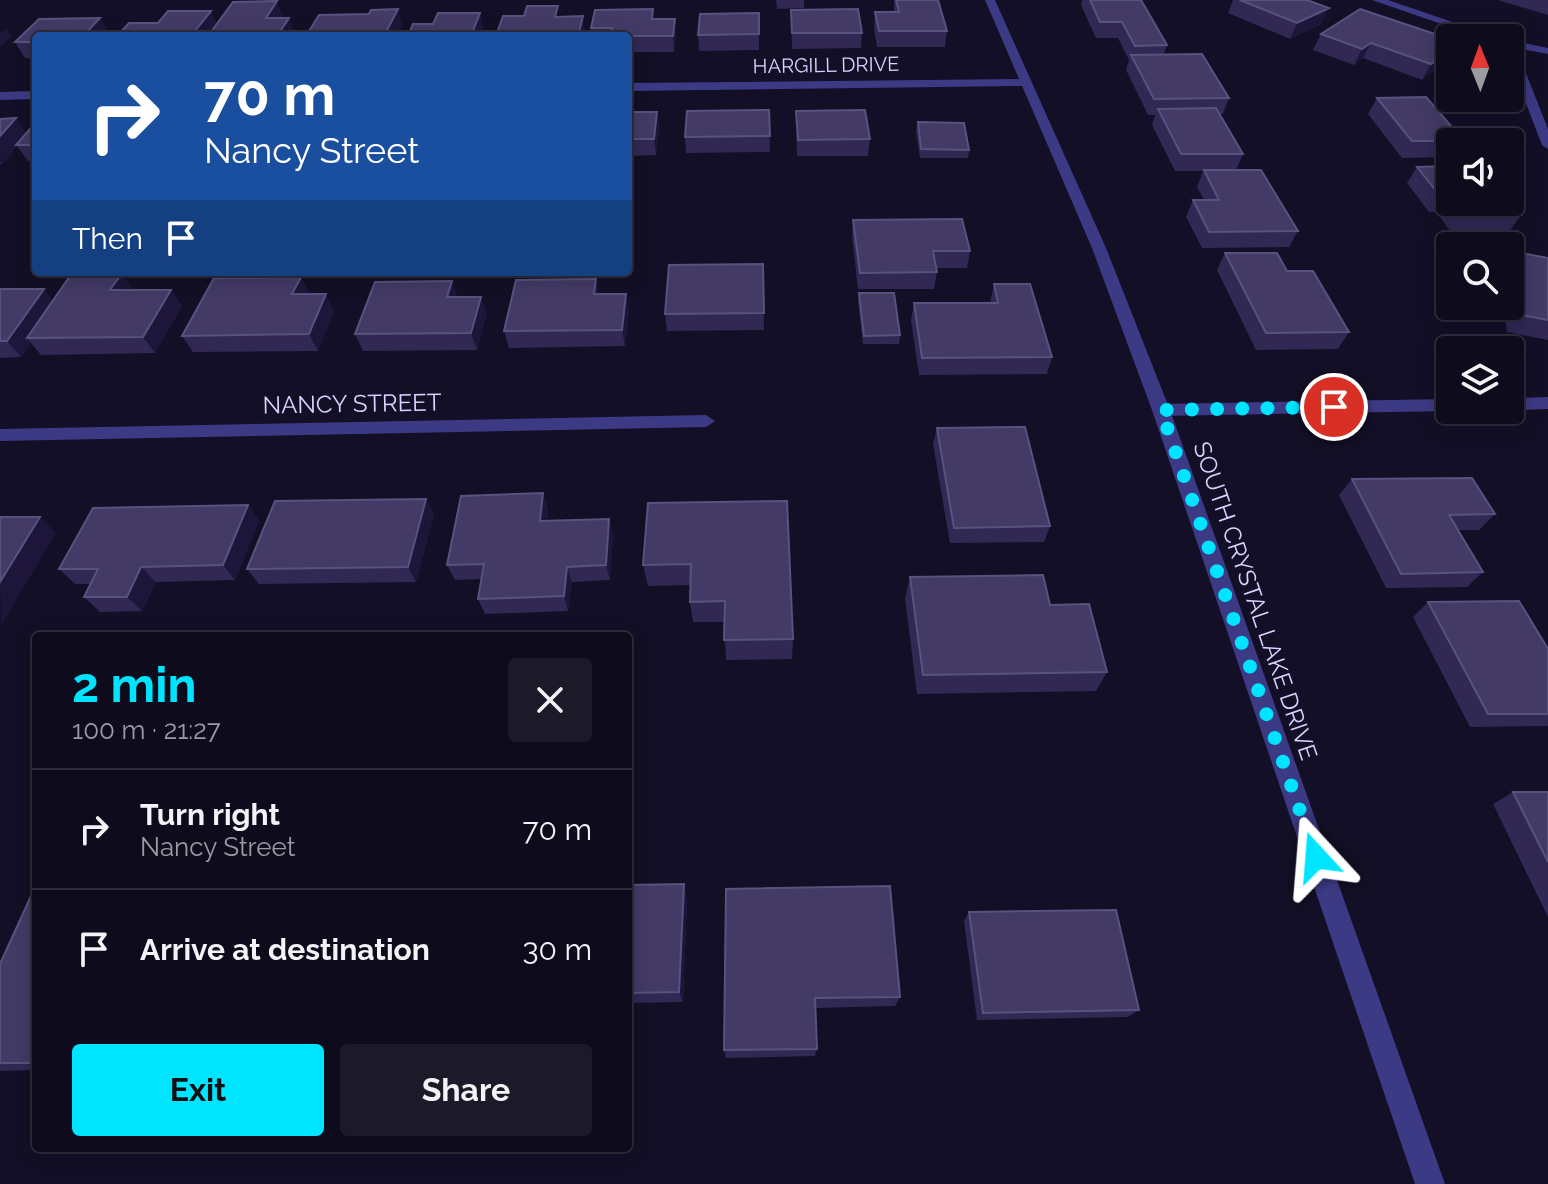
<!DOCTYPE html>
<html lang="en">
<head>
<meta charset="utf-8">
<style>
	body { margin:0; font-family:Raleway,sans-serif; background:#1c1929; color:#f1f3f6; height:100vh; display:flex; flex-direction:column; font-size:30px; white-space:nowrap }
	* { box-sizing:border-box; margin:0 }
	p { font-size:26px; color:#9b9ba3 }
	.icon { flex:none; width:44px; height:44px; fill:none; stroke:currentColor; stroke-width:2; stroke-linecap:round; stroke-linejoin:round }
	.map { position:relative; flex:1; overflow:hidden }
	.drawer { position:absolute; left:32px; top:632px; width:600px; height:520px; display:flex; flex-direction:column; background:#0e0b1c; border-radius:8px; box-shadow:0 4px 20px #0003,0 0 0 2px #2e2b3b }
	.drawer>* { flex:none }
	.hud { position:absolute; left:32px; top:32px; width:600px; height:244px; border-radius:8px; box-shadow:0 4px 20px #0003,0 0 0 2px #2e2b3b; background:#1a4fa0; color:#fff; overflow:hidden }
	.needle { width:52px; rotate:359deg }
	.fabs { position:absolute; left:1436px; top:24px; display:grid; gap:16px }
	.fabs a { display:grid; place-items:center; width:88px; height:88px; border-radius:8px; background:#0e0b1c; box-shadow:0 4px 20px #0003,0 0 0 2px #2e2b3b; font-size:40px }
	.pin { position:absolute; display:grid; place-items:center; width:68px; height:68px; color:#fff; margin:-34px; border:4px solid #fff; border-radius:50%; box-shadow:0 2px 8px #0007 }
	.me { position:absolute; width:88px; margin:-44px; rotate:341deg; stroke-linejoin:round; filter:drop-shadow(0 0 6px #0008) }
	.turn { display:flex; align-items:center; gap:28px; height:168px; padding:0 40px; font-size:36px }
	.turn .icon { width:104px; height:104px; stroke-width:2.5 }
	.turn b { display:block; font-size:56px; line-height:68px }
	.then { display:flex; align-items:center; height:76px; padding:0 40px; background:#0003; gap:16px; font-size:30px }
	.round { display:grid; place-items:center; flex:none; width:84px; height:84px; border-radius:8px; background:#1c1929 }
	.headline { display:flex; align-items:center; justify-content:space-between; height:136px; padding:0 40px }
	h1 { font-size:48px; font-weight:700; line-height:60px; color:#00e5ff }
	.primary-button { display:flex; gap:16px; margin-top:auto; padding:16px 40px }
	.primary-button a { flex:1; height:92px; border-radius:8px; background:#00e5ff; color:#111; font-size:32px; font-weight:700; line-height:92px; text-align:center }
	.primary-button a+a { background:#1c1929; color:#f1f3f6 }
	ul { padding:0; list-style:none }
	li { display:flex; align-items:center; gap:24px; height:120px; padding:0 40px; border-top:2px solid #2e2b3b }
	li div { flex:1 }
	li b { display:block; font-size:30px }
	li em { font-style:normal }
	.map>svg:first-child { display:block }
</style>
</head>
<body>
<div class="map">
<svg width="1548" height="1184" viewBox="0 0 1548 1184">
	<rect width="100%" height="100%" fill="#130f26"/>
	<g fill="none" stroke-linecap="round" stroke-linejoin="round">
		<path fill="#3d3a85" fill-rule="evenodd" d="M1372 0H1388L1499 38H1482Z
			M1510 40 1548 48V54L1516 48 1548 129V149L1542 145 1510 62Z
			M1028 79 1030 82 1024 86 628 91V83Z
			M36 91V99L0 100V92Z
			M1548 397V409L1510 410V398Z
			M1450 399V410H1453L1450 411 1161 416 1152 410 1161 404Z
			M706 415 715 421 706 427 0 441V429Z"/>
		<path fill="#3d3a85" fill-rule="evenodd" d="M985 0H995L1106 248 1170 410 1445 1184H1415L1152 410 1092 248Z"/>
	</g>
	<path fill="#312854" d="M776 0H804V8L777 9Z
		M894 0H938L947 31 945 47H877L874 28 875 12H894Z
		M1082 0H1141L1167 45 1164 54 1229 98 1223 114H1220L1243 154 1236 170 1298 231 1289 247 1202 248 1186 217 1193 200H1204L1197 187 1203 171H1175L1152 125 1155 115H1148L1126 70 1129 60 1118 38H1096L1081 5Z
		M1233 0H1307L1321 24 1290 39 1228 13Z
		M1498 0H1548V15Z
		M1360 9 1450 58 1422 80 1363 58 1354 65 1313 50 1321 34Z
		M791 10 862 33 861 48 792 49Z
		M759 13V50L699 51 698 35Z
		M100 18 109 34 107 36H36V58H25L15 42 39 19Z
		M654 19 676 34 674 52H628V36H592L591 28Z
		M1377 98 1464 141 1463 142H1450V157L1402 158 1368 114Z
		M769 110 770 152 686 153 685 137Z
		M796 111 870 139 868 156H797Z
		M628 112H657L659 128 656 155 628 156Z
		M0 119 26 134 36 145V161H28L17 146 2 164H0Z
		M918 122 969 150 968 158H920L916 131Z
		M1450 166V202H1510L1521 215 1509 232 1452 233 1436 212H1429L1407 183 1417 167Z
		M853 220 970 251 967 268H936L937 272 934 289H858L852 236Z
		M1510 252 1548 258V340L1507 332 1503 306H1510Z
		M1225 253 1287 271 1349 332 1338 349 1256 350 1217 270Z
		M763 264 764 330 667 331 665 314Z
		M301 277 309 294 334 311 318 351 193 352 182 336Z
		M994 284 1052 357 1047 374 919 375 911 320 914 303H990Z
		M0 289 53 301 133 290H171L182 306 155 353 41 355 31 343 21 357 0 358Z
		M859 293 900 335 899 344H863L858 302Z
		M599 294 629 310 625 346 509 348 504 331Z
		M458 297 487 313 477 350 363 351 355 334Z
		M937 428 1050 526 1044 542 950 543 933 444Z
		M1352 479 1495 514 1479 530H1458L1483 572 1467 587 1386 588 1339 495Z
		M787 501 793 639 792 659 726 660 724 622H693L690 602 691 585 648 586 643 565Z
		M248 505 259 521 235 580 156 582 142 611 100 612 84 597 91 584H75L59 569Z
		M548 509 547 521 609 519 613 535 610 580 572 582 568 611 485 614 478 599 482 579 455 580 447 565Z
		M434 514 416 582 259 584 247 569Z
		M910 577 1050 605 1107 672 1096 691 917 694 905 598Z
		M1428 602 1548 649V726L1470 727 1413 617Z
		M1513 792H1548V917L1493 804Z
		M36 885V1070L0 1071V964Z
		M628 885 687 898 683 1002 628 1003Z
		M890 886 900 997 895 1006 815 1008 817 1049 815 1056 726 1058 724 1050Z
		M969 912 1139 1010 1128 1017 977 1020 964 921Z"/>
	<path fill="#1d163a" d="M277 1 283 17 273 34 266 18Z
		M1329 8 1321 24 1290 39 1297 23Z
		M398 9 403 25 397 36H384Z
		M211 11 218 26 211 36H191Z
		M480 13 484 29 481 36H471Z
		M583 16 585 32 584 36H578Z
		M100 18 109 34 107 36H83Z
		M289 18 295 33 294 36H277Z
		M675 19 676 34 674 52 673 36Z
		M6 28 12 36 0 47V34Z
		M1371 43 1363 58 1354 65 1362 49Z
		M1450 49V58L1422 80 1431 64Z
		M657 112 659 128 656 155 654 139Z
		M16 118 27 135 16 145 17 146 2 164 0 162V136Z
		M122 273 133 290H110Z
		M301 277 309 293 301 311 292 294Z
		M596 279 599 296 594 294Z
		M452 281 458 297H447Z
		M44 289 57 306 27 338 31 343 21 357 7 341Z
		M171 290 182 306 155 353 143 337Z
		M326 294 334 311 318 351 309 334Z
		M626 294 629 310 625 346 622 330Z
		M481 297 487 313 477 350 471 333Z
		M543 493 548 509 545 537 540 521Z
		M426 499 434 514 416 582 408 567Z
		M248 505 259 521 235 580 223 565Z
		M40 517 56 533 1 626 0 582Z
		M609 519 613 535 610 580 606 565Z
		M141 567 156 582 142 611 127 597Z
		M567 567 572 582 568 611 564 596Z
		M684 884 687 898 683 1002 679 992Z"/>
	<path fill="#433a66" stroke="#5a527e" stroke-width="2" d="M896 0H938L947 31H879L875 12H899Z
		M1090 0H1141L1167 45 1135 46 1122 22H1100Z
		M1240 0H1307L1329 8 1297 23Z
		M277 1 266 18H289L277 36H208L233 2Z
		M527 6H558L555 17 583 16 578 36H496L503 16H524Z
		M398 9 384 36H306L319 15 369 14 371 10Z
		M653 9 652 19H675L673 36H610L612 28H591L595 10Z
		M858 9 862 33H792L791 10Z
		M1360 9 1450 39V49L1431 64 1371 43 1362 49 1321 34Z
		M168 11H211L191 36H117L129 23H158Z
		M438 13H480L471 36H408L413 24H433Z
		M759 13V34L698 35 700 14Z
		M100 18 83 36H36V42H15L39 19Z
		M1202 54 1229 98 1154 99 1131 55Z
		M1426 97 1464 141H1412L1377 98Z
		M1216 108 1243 154H1181L1158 109Z
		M769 110 770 136 685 137 687 111Z
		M865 110 870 139 798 140 796 111Z
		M628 112H657L654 139H628Z
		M16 118 0 136V119Z
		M918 122 964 123 969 150 921 149Z
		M30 129H36V145H16Z
		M1450 166V199L1447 196H1440L1417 167Z
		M1204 170H1261L1298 231 1209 232 1193 200H1219Z
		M1452 202H1510L1521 215 1463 216Z
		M962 219 970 251H933L937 272 860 273 853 220Z
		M1510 251 1548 258V320L1521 315Z
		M1225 253H1277L1287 271H1313L1349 332 1266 333Z
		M763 264 764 313 665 314 669 265Z
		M72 273H122L110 290H171L143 337 27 338Z
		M301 277 292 294H326L309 334 182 336 214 278Z
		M596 279 594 294H626L622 330 504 331 516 280Z
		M452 281 447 297H481L471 333 355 334 375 282Z
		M994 284H1030L1052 357 922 358 914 303H998Z
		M0 289H44L7 341H0Z
		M859 293H894L900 335 864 336Z
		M1025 427 1050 526 954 528 937 428Z
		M1472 478 1495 514 1449 515 1483 572 1401 574 1352 479Z
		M543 493 540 521 609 519 606 565 567 567 564 596 478 599 484 564 447 565 461 496Z
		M426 499 408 567 247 569 275 501Z
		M787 501 793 639 724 640 725 601 690 602 691 564 643 565 648 503Z
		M248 505 223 565 141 567 127 597H84L98 569H59L93 508Z
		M0 517H40L0 582Z
		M1043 575 1050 605 1089 604 1107 672 923 675 910 577Z
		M1519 601 1548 649V714H1488L1428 602Z
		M1513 792H1548V862Z
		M684 884 679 992 628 993V885Z
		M36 885V1063H0V964Z
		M890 886 900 997 815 998 817 1049 724 1050 726 889Z
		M1116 910 1139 1010 983 1013 969 912Z"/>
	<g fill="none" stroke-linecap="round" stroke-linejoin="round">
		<path stroke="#00e5ff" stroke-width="14" stroke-dasharray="0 25.2" d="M1316 857 1161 410 1334 407"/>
	</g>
	<g text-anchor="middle" stroke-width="7" stroke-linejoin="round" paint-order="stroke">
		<g font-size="20" fill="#d9d4ff" stroke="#130f26">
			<text transform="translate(826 65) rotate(-1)" y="7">HARGILL DRIVE</text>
		</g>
		<g font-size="24" fill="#d9d4ff" stroke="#130f26">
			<text transform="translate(352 404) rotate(-1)" y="8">NANCY STREET</text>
			<text transform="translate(1255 601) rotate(71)" y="8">SOUTH CRYSTAL LAKE DRIVE</text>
		</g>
	</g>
</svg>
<div class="fabs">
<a><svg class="needle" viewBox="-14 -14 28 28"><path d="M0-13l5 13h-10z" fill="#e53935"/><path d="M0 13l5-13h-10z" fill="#9b9ba3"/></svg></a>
<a><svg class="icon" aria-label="sound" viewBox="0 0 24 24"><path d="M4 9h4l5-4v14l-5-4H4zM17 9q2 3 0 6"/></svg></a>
<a><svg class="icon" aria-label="search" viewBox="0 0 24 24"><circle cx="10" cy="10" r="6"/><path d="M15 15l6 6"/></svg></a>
<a><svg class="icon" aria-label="layers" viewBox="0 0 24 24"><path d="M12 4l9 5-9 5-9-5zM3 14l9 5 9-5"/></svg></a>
</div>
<div class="pin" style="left:1334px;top:407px;background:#d93025"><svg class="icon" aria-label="arrive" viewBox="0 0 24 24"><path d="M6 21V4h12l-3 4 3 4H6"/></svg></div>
<svg class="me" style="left:1316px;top:857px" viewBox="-20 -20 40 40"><path d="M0-17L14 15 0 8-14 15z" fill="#00e5ff" stroke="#fff" stroke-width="4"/></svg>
<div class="hud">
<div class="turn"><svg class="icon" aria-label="right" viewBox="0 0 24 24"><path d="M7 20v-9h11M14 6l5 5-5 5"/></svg><div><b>70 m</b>Nancy Street</div></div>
<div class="then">Then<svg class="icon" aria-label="arrive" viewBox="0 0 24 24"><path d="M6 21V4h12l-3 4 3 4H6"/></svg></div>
</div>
<section class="drawer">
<div class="headline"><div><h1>2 min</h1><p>100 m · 21:27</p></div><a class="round"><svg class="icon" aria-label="close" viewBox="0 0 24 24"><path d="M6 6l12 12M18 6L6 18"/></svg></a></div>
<ul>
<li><svg class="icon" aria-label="right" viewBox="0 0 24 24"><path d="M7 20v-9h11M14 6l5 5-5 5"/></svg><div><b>Turn right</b><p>Nancy Street</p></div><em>70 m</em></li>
<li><svg class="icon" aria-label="arrive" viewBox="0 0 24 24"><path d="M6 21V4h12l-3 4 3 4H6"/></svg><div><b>Arrive at destination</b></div><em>30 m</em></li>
</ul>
<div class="primary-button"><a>Exit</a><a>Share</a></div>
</section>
</div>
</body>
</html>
